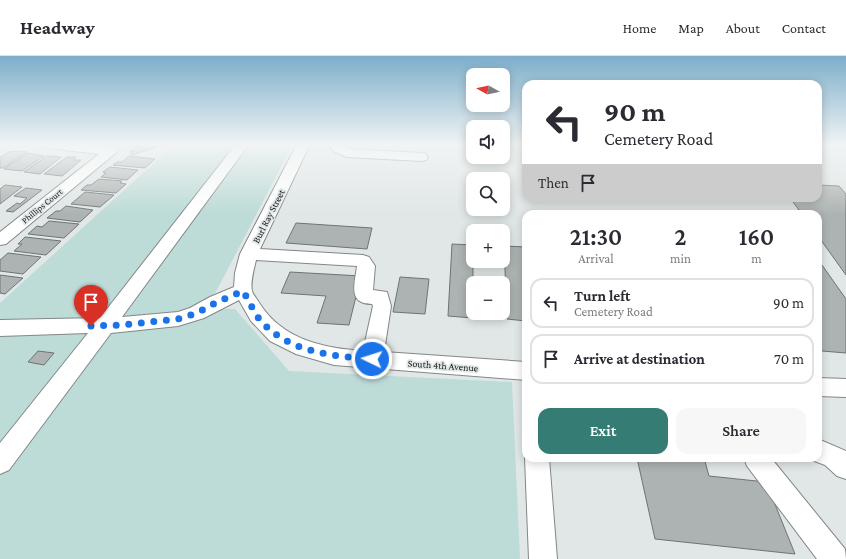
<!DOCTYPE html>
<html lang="en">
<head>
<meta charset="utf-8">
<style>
	body { margin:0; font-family:"Crimson Pro",serif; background:#f7f7f7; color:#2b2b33; height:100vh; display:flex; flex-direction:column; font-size:15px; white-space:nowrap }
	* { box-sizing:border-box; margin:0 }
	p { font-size:13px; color:#7c7c81 }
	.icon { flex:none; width:22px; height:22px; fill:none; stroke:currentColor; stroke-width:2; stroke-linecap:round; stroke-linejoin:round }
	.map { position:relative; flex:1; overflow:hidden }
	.side { position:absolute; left:522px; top:154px; width:300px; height:252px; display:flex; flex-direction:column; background:#fff; border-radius:12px; box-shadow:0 2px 10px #0003 }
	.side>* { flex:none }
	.top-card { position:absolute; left:522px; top:24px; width:300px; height:122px; border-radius:12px; box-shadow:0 2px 10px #0003; background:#fff; color:#2b2b33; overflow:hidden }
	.needle { width:26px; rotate:278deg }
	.controls { position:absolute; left:466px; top:12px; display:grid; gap:8px }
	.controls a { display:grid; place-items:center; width:44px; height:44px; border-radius:8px; background:#fff; box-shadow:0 2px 10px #0003; font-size:20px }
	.pin { position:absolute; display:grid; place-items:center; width:34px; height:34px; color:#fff; margin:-41px -17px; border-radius:50% 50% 50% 0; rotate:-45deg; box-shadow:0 0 4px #0007 }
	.pin .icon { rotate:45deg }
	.me { position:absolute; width:44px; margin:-22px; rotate:274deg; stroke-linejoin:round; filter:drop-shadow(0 0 3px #0008) }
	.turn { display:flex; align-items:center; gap:14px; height:84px; padding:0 16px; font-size:18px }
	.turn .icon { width:52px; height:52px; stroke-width:2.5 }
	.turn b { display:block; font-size:28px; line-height:34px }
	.then { display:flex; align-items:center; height:38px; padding:0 16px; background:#0003; gap:8px; font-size:15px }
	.eta { display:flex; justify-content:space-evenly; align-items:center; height:68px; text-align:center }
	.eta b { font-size:24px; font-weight:600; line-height:28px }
	.action { display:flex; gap:8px; margin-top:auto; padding:8px 16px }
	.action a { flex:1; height:46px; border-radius:12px; background:#357c74; color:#fff; font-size:16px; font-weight:600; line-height:46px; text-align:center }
	.action a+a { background:#f7f7f7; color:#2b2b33 }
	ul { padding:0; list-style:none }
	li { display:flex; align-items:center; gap:12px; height:50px; margin:0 8px 6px; padding:0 8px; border:2px solid #e1e1e2; border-radius:12px }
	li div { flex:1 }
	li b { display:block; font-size:15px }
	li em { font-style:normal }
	header { display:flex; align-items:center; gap:24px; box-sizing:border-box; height:56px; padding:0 20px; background:#fff; border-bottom:1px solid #e1e1e2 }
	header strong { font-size:19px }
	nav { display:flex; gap:22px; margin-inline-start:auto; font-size:14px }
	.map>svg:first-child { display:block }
</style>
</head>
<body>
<header>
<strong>Headway</strong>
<nav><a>Home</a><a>Map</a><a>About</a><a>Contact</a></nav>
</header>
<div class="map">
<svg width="846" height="503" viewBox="0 0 846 503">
	<rect width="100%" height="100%" fill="#e0e7e6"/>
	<path fill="#bddbd7" d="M175 88H293L220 228 215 237 196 252 235 253 289 315 512 326 520 503H0V247Z"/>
	<path fill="#adb3b2" stroke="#6d7473" d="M138 88H165L132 99 130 95 135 94 132 90Z
		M19 95 27 96 3 112H0V101L9 96Z
		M28 97 44 100 22 115 4 113Z
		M47 100 61 101 40 118 24 116Z
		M129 100 155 103 145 112 113 109 117 106H122Z
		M67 101H76L73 104H81L62 120 44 118Z
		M110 111 138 114 127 124 101 121 106 117 103 116Z
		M99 123 122 125 120 127 126 128 116 137 81 134 87 129H91Z
		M5 129 22 131 0 148V133Z
		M818 129 839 130 846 138V219L818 180V158H802L790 142H818Z
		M26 132 42 134 13 156 6 155 17 147 20 148 27 142 14 140Z
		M85 136 114 139 100 151 71 148Z
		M66 150 93 154 80 166 47 162 56 155H60Z
		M49 165 79 168 64 182 28 178 37 170 42 171Z
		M296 167 372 172 367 193 286 187Z
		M25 181 61 185 46 199 14 195 22 188H18Z
		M452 188 473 189V262L448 260Z
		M504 190 526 191V265L507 263Z
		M8 197 41 201 23 218 0 215V204Z
		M818 209H822L846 243V297L822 295 818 288Z
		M290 216 361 220 349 269 317 267 326 240 281 237Z
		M0 219 23 222 5 238 0 237Z
		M400 221 429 223 425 258 393 256Z
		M38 295 54 297 44 309 28 306Z
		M637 402H704L709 420 766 426 795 498 655 483Z"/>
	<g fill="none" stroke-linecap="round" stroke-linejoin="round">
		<defs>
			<path id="minor" d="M42 88C66 88 92 86 116 92L118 95 6 188 0 189V176L99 98 48 92 43 91Z
				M236 88H249L122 261 178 256 190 252 210 241 234 231 235 217 240 198 297 88H310L260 193 363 199 369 201 375 210 373 234 387 236 391 250 384 296 526 306V324L334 309 296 298 270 285 251 265 239 244 204 262 178 270 111 277 9 414 0 418V387L88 277 0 280V264L100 262ZM256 204 357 210C355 227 347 248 372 248L373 250 363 295C324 292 283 284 260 248 258 244 253 239 252 235 250 226 254 213 256 204Z
				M333 88H346L345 91 350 93 421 97 426 98 428 101 426 104 421 105 347 101 333 95 331 92Z
				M818 322 846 323V341L818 340Z
				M818 383 846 395V423L837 420 825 409 809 403V402H818Z
				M526 399V402H549L557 503H529L525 402Z
				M744 402H771L845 493 846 503H817L747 410Z"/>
		</defs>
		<use href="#minor" stroke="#828887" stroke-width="2"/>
		<use href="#minor" fill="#fff" fill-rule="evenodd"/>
	</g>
	<linearGradient id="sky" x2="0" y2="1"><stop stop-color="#7daeca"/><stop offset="0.56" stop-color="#f1f4f4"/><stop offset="1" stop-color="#f1f4f4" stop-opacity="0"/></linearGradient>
	<rect width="846" height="158" fill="url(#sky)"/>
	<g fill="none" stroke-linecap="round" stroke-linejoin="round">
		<path stroke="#1a73e8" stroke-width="7" stroke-dasharray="0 12.6" d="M91 270 122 269 178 263 197 257 217 246 243 235C248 243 252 252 257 260 284 296 331 300 372 303"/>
	</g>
	<g text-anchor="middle" stroke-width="3.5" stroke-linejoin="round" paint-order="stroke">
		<g font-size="9" fill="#181a1a" stroke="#e0e7e6">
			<text transform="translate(42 150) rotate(-39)" y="3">Phillips Court</text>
		</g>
		<g font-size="10" fill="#181a1a" stroke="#e0e7e6">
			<text transform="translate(268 160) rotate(-63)" y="4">Burl Ray Street</text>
			<text transform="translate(443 309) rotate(4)" y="4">South 4th Avenue</text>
		</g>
	</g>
</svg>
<div class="controls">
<a><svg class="needle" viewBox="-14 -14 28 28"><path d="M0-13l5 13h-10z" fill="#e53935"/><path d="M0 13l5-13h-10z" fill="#7c7c81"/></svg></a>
<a><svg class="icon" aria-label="sound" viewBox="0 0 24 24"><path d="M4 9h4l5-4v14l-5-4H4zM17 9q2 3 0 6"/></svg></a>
<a><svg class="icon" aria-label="search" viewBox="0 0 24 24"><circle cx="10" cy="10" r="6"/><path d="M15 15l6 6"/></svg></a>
<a>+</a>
<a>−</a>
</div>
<div class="pin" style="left:91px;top:270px;background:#d93025"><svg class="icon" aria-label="arrive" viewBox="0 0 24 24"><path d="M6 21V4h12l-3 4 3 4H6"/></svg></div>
<svg class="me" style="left:372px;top:303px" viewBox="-20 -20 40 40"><circle r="17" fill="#1a73e8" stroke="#fff" stroke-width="3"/><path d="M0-11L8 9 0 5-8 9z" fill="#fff"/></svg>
<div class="top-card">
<div class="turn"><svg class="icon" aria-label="left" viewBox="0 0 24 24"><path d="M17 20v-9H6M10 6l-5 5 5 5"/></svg><div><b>90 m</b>Cemetery Road</div></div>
<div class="then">Then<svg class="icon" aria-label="arrive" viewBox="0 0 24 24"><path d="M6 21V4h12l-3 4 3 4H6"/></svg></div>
</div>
<section class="side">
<div class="eta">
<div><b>21:30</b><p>Arrival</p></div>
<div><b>2</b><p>min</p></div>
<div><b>160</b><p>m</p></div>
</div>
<ul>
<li><svg class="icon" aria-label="left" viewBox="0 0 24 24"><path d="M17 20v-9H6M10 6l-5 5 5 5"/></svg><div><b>Turn left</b><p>Cemetery Road</p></div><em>90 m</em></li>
<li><svg class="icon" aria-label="arrive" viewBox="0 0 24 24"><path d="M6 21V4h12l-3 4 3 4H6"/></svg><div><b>Arrive at destination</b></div><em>70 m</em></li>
</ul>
<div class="action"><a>Exit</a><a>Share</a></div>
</section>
</div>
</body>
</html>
